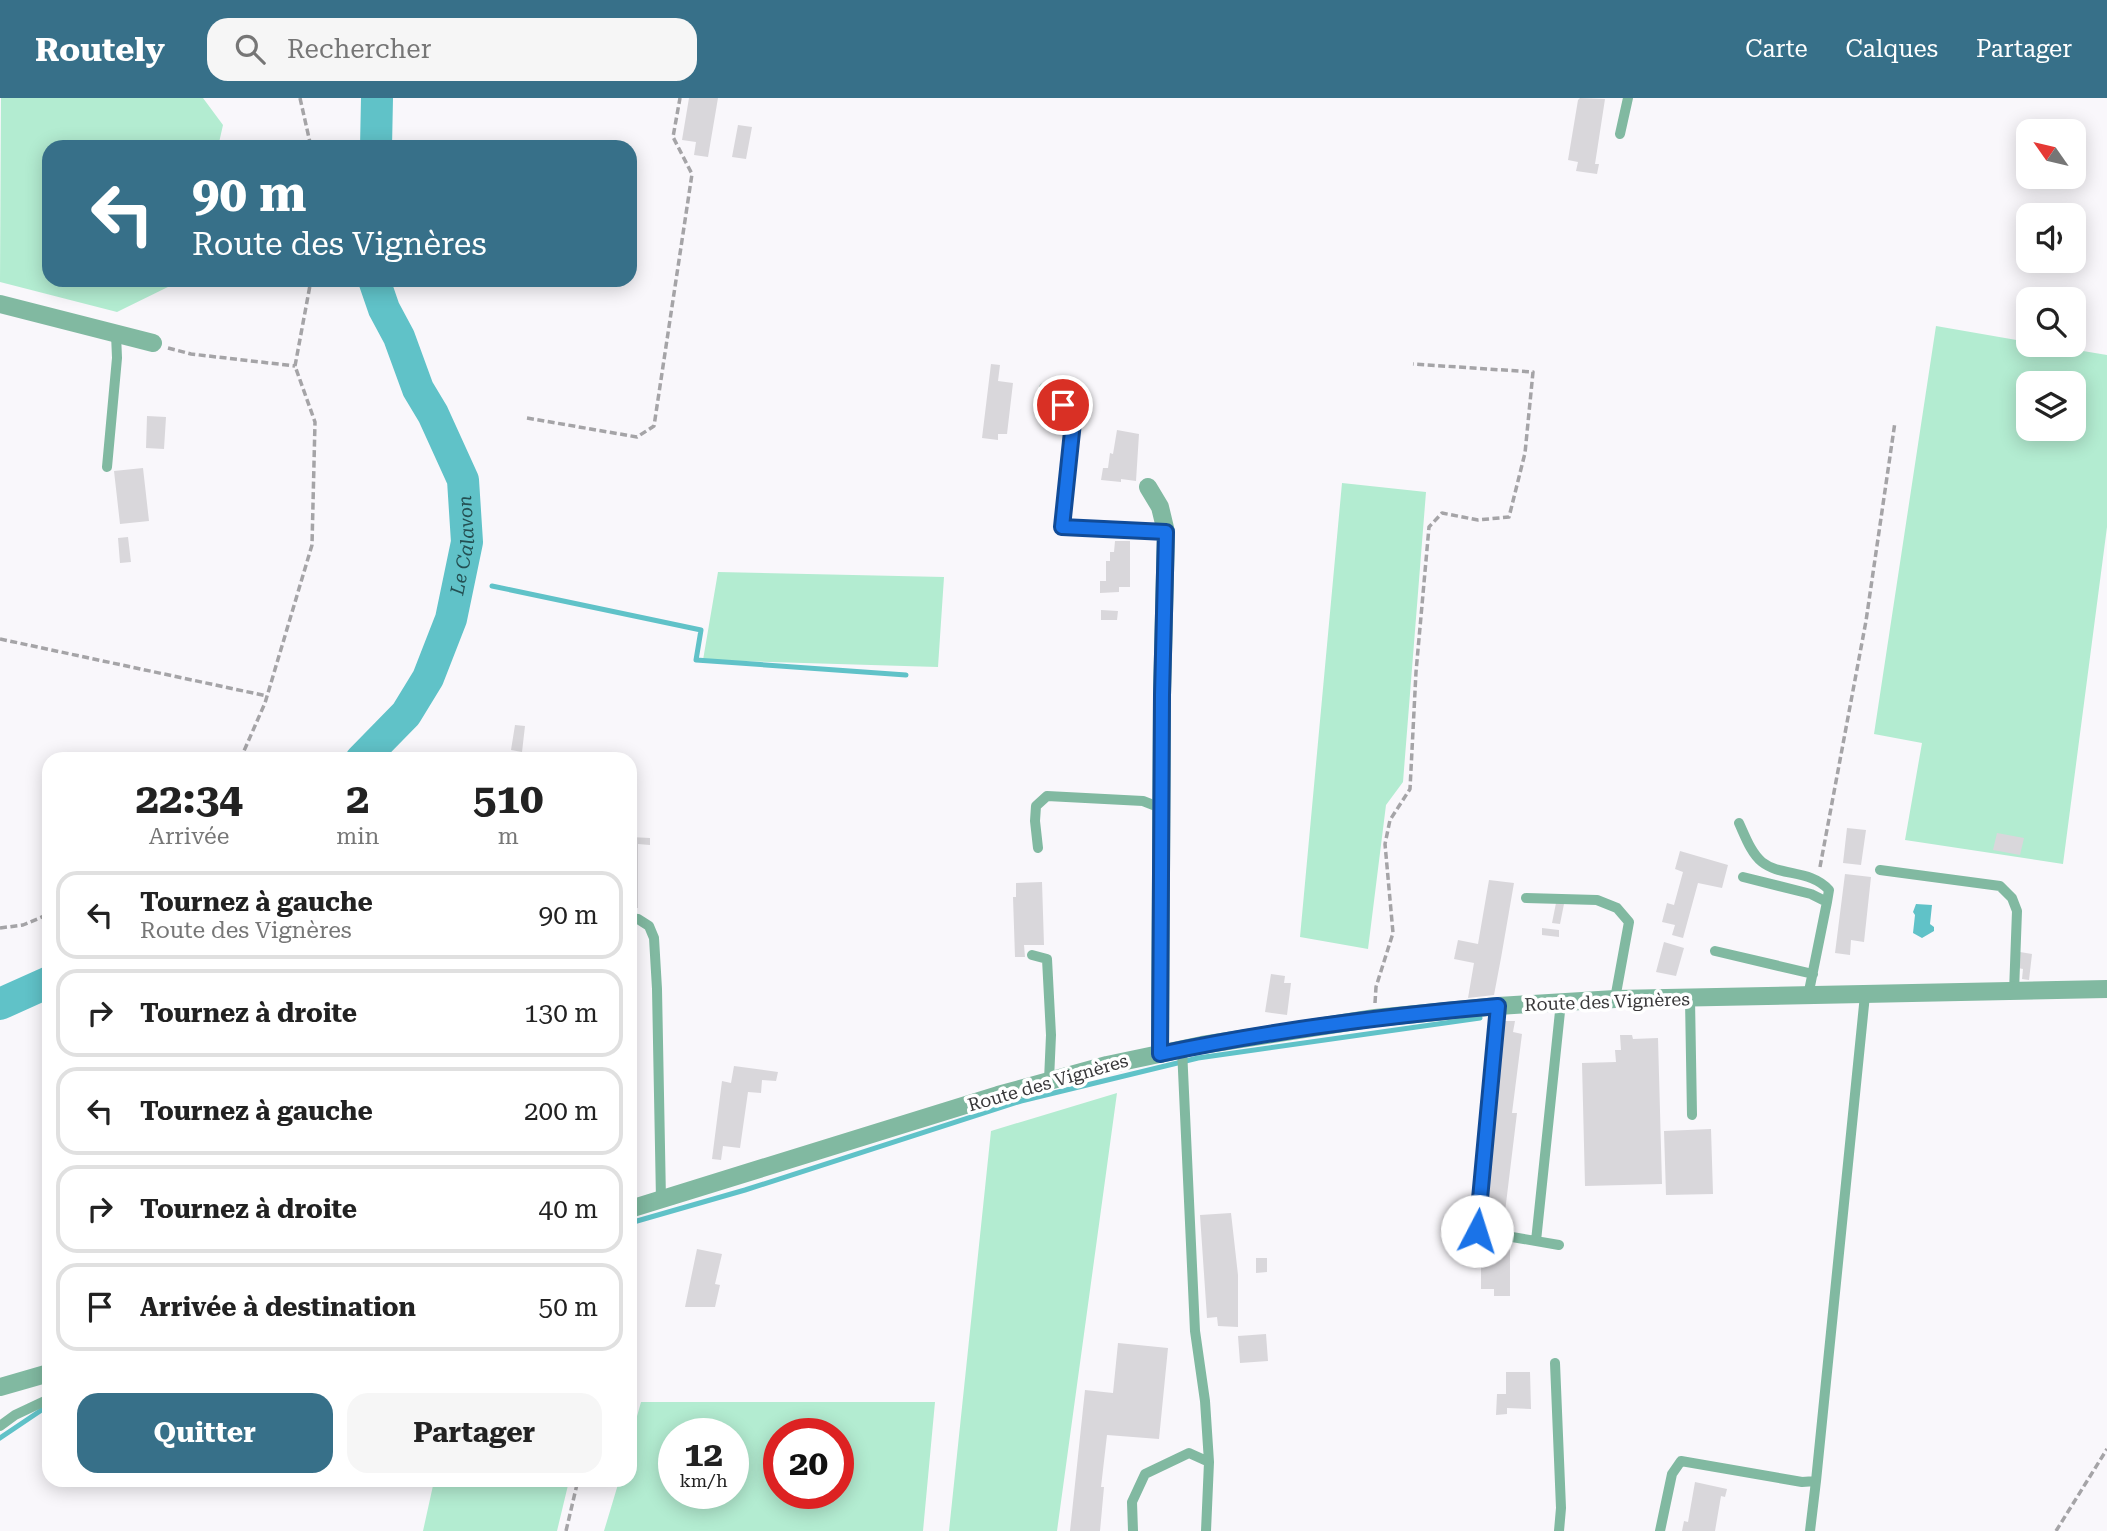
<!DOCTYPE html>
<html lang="fr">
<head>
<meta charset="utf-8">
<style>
	body { margin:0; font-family:"Roboto Serif",serif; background:#f6f6f6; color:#222; height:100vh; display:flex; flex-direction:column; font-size:26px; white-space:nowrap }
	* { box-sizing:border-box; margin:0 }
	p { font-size:23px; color:#767676 }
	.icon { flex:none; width:38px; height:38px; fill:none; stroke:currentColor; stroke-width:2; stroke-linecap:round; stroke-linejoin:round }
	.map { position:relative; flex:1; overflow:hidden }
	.details { position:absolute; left:42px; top:654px; width:595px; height:735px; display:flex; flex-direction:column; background:#fff; border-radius:21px; box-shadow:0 4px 18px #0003 }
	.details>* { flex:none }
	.hud { position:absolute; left:42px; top:42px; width:595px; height:147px; border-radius:21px; box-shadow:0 4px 18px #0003; background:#377089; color:#fff; overflow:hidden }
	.needle { width:46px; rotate:304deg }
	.controls { position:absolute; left:2016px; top:21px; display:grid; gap:14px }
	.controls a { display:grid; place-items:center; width:70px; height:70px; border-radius:14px; background:#fff; box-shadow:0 4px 18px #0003; font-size:35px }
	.speed { position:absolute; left:658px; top:1320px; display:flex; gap:14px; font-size:35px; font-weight:700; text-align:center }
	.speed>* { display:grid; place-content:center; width:91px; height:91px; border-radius:50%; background:#fff; box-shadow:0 4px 18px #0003; line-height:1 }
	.speed small { font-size:18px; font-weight:400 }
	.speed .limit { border:10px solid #d22; background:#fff; color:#111 }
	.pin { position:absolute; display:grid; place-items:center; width:60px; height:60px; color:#fff; margin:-30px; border:4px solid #fff; border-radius:50%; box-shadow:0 2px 7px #0007 }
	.me { position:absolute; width:77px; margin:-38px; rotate:5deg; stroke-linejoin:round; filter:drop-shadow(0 0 5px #0008) }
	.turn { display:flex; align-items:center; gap:24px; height:147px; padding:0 35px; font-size:32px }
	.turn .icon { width:91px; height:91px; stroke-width:2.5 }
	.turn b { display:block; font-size:49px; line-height:60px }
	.eta { display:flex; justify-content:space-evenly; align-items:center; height:119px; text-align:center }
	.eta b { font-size:42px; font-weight:700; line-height:49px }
	.action { display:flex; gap:14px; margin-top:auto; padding:14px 35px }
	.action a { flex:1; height:80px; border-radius:21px; background:#377089; color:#fff; font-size:28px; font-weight:700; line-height:80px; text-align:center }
	.action a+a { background:#f6f6f6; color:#222 }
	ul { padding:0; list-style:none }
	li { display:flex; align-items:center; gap:21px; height:88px; margin:0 14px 10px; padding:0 21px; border:4px solid #e0e0e0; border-radius:21px }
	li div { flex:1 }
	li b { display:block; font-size:26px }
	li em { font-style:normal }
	header { display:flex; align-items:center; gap:42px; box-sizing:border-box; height:98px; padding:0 35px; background:#377089; color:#fff }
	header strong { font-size:33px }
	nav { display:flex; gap:38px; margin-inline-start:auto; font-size:24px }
	.search { width:490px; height:63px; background:#f6f6f6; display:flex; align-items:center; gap:18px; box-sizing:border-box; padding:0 24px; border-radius:21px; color:#767676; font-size:26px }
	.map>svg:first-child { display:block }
</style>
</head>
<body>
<header>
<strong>Routely</strong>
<div class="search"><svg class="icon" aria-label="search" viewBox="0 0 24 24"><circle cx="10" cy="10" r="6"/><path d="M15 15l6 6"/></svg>Rechercher</div>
<nav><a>Carte</a><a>Calques</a><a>Partager</a></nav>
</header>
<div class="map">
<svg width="2107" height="1433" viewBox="0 0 2107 1433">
	<rect width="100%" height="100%" fill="#f9f7fb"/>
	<path fill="#b3ecd1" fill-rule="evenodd" d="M1 0H203L223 27 218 49H49V182H174L172 187 117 214 0 184Z
		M1936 228 2028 244V247H2047L2107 257V429L2063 766 1905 742 1922 645 1874 636ZM2028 285H2074V331H2028Z
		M1342 385 1426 394 1403 684 1386 707 1368 851 1300 839Z
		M718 474 944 479 938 569 703 562Z
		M1117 995 1057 1433H949L991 1033Z
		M641 1304H935L923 1433H604L619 1383 630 1382V1343ZM674 1335H733V1395H674ZM779 1335H838V1395H779Z
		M434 1383V1382L569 1383 557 1433H423Z"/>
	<path fill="#60c2c8" d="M1916 806 1932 807 1930 826 1934 829V833L1922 840 1913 835 1915 817 1913 814Z"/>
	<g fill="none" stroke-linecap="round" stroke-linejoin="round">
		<path stroke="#60c2c8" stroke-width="5" d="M492 488 701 532 696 562 906 577
			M630 1125 745 1092 1021 1003 1198 960 1480 920
			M0 1340 49 1307"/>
		<g stroke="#60c2c8" stroke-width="32">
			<path d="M376 49 377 0"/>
			<path id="s1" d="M361 662 406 616 428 580 451 521 467 444 463 382 433 316 418 291 399 239 384 211 374 182"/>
			<path d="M0 906 49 884"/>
		</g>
	</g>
	<path fill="#d9d7db" d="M689 0H718L708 59 694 57 696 44 682 42Z
		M1580 0 1605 1 1595 66H1599L1597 76 1576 73 1578 64 1568 62 1578 2Z
		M738 27 752 29 746 61 732 59Z
		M991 266 1000 267 998 283 1013 285 1007 336H998V342L982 340Z
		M147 318 166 319 164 351 146 350Z
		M1117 332 1139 336 1136 383 1121 381V384L1101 382 1103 370H1108L1110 355 1113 356Z
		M143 370 149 423 120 426 114 373Z
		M128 439 131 464 120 465 118 440Z
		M1115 443H1130V489H1119V494L1100 495V483H1106V463H1110V454H1114Z
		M1101 512 1118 513 1117 522H1101Z
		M515 627 525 628 522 654 511 652Z
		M1847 730 1866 732 1861 767 1843 765Z
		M1997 735 2024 740 2020 757 1993 752Z
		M630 739 650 740V747L638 746V810H630Z
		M1680 753 1728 767 1722 790 1698 785 1683 840 1672 837 1675 827 1662 824 1667 805 1674 807 1683 774 1675 771Z
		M1845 776 1871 779 1864 844 1851 842 1850 857 1835 855Z
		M1489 782 1514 785 1501 860 1494 897 1468 900 1474 865 1454 861 1458 842 1478 846Z
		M1042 784 1044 847H1024L1025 859H1015L1013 799H1016V785Z
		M1556 805 1564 806 1560 826 1552 825Z
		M1542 830 1559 832V839L1542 837Z
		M1664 844 1684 850 1676 878 1656 874Z
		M2020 854 2032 856 2029 882 2022 881 2023 871 2018 870Z
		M1271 876 1285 878 1284 885H1291L1287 917 1265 914Z
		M1498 923H1515L1513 934 1522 936 1512 1015H1517L1504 1122 1486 1120 1487 1111 1474 1110Z
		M1620 937H1632L1633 941 1658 940 1662 1086 1585 1088 1582 965 1616 964 1615 952H1621Z
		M734 968 778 974 776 983 762 982 761 995 748 994 740 1050 723 1048 721 1062 712 1061 722 983 731 985Z
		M1711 1031 1713 1096 1666 1097 1664 1033Z
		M1231 1115 1238 1177V1229L1218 1228 1217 1219 1207 1220 1200 1117Z
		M1481 1141H1510V1198H1494V1191H1481Z
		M697 1151 722 1156 715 1186 720 1187 715 1209H685Z
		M1256 1160H1267V1174L1256 1175Z
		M1266 1236 1268 1263 1240 1265 1238 1238Z
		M1118 1245 1168 1250 1159 1341 1107 1337 1101 1389H1104L1100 1433H1070L1085 1292 1113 1295Z
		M1506 1274H1530L1531 1311 1507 1310V1316L1496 1317 1497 1296H1506Z
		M1695 1384 1727 1391 1725 1399 1721 1398 1715 1433H1682L1684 1423 1688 1424Z"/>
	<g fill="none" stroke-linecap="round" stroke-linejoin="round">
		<path stroke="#a5a4a7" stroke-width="3.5" stroke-dasharray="7 3.5" stroke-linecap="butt" d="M300 0 311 49
			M168 250 191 256 295 268
			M527 320 637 339 654 328 692 76 673 39 680 0
			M0 541 267 598
			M240 662 265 605 312 447 315 324 295 268 311 182
			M1820 769 1866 523 1895 324
			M0 830 23 827 49 816
			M1375 905 1376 889 1393 835 1385 746 1390 722 1410 691 1416 574 1429 429 1442 415 1478 422 1509 419 1525 355 1533 274 1413 266
			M566 1433 578 1382
			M2056 1433 2107 1351"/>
		<path stroke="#81b9a1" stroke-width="10" d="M1620 36 1628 0
			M1044 290 1063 307 1073 324 1062 429 1166 434
			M107 369 117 260 116 236
			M1739 725C1745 738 1751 755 1762 764 1781 779 1810 771 1829 792L1827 804
			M1038 750 1035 723 1036 708 1047 698 1143 703 1161 710
			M1880 772 2000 788 2012 800 2017 813 2014 894
			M1743 779 1811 796 1827 804 1808 898
			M1526 800 1597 802 1617 810 1629 824 1615 901
			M630 820 638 821 649 828 654 840 657 891 661 1102
			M1715 853 1813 876
			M1032 857 1047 861 1051 937 1049 982
			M1690 901 1692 1017
			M1498 908 1477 1133 1559 1147
			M1182 951 1195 1233 1205 1303 1209 1364
			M1536 1143 1561 904
			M1555 1265 1561 1410 1559 1433
			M0 1328 15 1317 49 1301
			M1133 1433 1132 1404 1145 1376 1189 1355 1209 1364 1206 1433
			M1660 1433 1672 1376 1681 1363 1802 1384 1816 1383 1865 897
			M1810 1433 1816 1383"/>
		<path stroke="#81b9a1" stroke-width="18" d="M0 206 153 245
			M1148 389 1160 409 1166 434 1162 597 1160 956"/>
		<path stroke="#81b9a1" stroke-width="18" d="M630 1111 998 997 1107 967 1202 947 1375 920 1498 908 1615 901 2107 891
			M0 1289 49 1275"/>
	</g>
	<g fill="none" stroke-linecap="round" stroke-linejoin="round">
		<defs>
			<path id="route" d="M1063 307 1073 324 1062 429 1166 434 1162 597 1160 956C1272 932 1384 918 1498 908L1477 1133"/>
		</defs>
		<use href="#route" stroke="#114b97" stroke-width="18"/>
		<use href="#route" stroke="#1a73e8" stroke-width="12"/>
	</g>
	<g text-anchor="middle" stroke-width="7" stroke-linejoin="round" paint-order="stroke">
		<g font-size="18" fill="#39383a" stroke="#fff">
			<text transform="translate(1607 904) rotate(-2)" y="6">Route des Vignères</text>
			<text transform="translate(1048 985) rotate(-16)" y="6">Route des Vignères</text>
		</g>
		<g font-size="19" font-style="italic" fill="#245053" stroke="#fff">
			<text dy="7" stroke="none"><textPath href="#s1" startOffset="245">Le Calavon</textPath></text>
		</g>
	</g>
</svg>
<div class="controls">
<a><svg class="needle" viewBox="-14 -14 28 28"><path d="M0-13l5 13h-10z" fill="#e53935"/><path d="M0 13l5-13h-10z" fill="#767676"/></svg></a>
<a><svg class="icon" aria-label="sound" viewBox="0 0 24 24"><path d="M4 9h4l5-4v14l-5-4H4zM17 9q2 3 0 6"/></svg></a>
<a><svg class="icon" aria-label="search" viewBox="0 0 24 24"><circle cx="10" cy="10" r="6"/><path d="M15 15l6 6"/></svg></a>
<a><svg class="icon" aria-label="layers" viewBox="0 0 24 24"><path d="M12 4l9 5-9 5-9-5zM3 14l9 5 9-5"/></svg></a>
</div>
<div class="speed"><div>12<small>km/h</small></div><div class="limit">20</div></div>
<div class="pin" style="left:1063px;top:307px;background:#d93025"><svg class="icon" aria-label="arrive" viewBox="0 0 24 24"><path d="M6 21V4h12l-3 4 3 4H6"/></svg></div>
<svg class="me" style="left:1477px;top:1133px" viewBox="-20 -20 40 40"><circle r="19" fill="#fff"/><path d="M0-13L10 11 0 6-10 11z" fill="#1a73e8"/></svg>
<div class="hud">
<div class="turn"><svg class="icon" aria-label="left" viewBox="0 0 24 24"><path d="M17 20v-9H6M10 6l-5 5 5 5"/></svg><div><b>90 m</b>Route des Vignères</div></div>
</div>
<section class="details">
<div class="eta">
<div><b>22:34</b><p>Arrivée</p></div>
<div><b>2</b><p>min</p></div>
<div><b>510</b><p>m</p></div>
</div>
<ul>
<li><svg class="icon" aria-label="left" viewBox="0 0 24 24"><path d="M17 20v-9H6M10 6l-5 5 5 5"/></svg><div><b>Tournez à gauche</b><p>Route des Vignères</p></div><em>90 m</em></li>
<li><svg class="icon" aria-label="right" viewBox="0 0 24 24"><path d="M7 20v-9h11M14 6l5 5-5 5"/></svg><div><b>Tournez à droite</b></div><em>130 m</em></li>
<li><svg class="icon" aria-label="left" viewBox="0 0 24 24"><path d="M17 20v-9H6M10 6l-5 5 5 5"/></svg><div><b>Tournez à gauche</b></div><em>200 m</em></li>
<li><svg class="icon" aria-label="right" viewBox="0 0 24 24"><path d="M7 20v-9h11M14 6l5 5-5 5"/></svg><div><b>Tournez à droite</b></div><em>40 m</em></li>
<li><svg class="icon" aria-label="arrive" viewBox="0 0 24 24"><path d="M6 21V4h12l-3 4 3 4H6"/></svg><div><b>Arrivée à destination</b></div><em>50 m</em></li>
</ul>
<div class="action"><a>Quitter</a><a>Partager</a></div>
</section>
</div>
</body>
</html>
